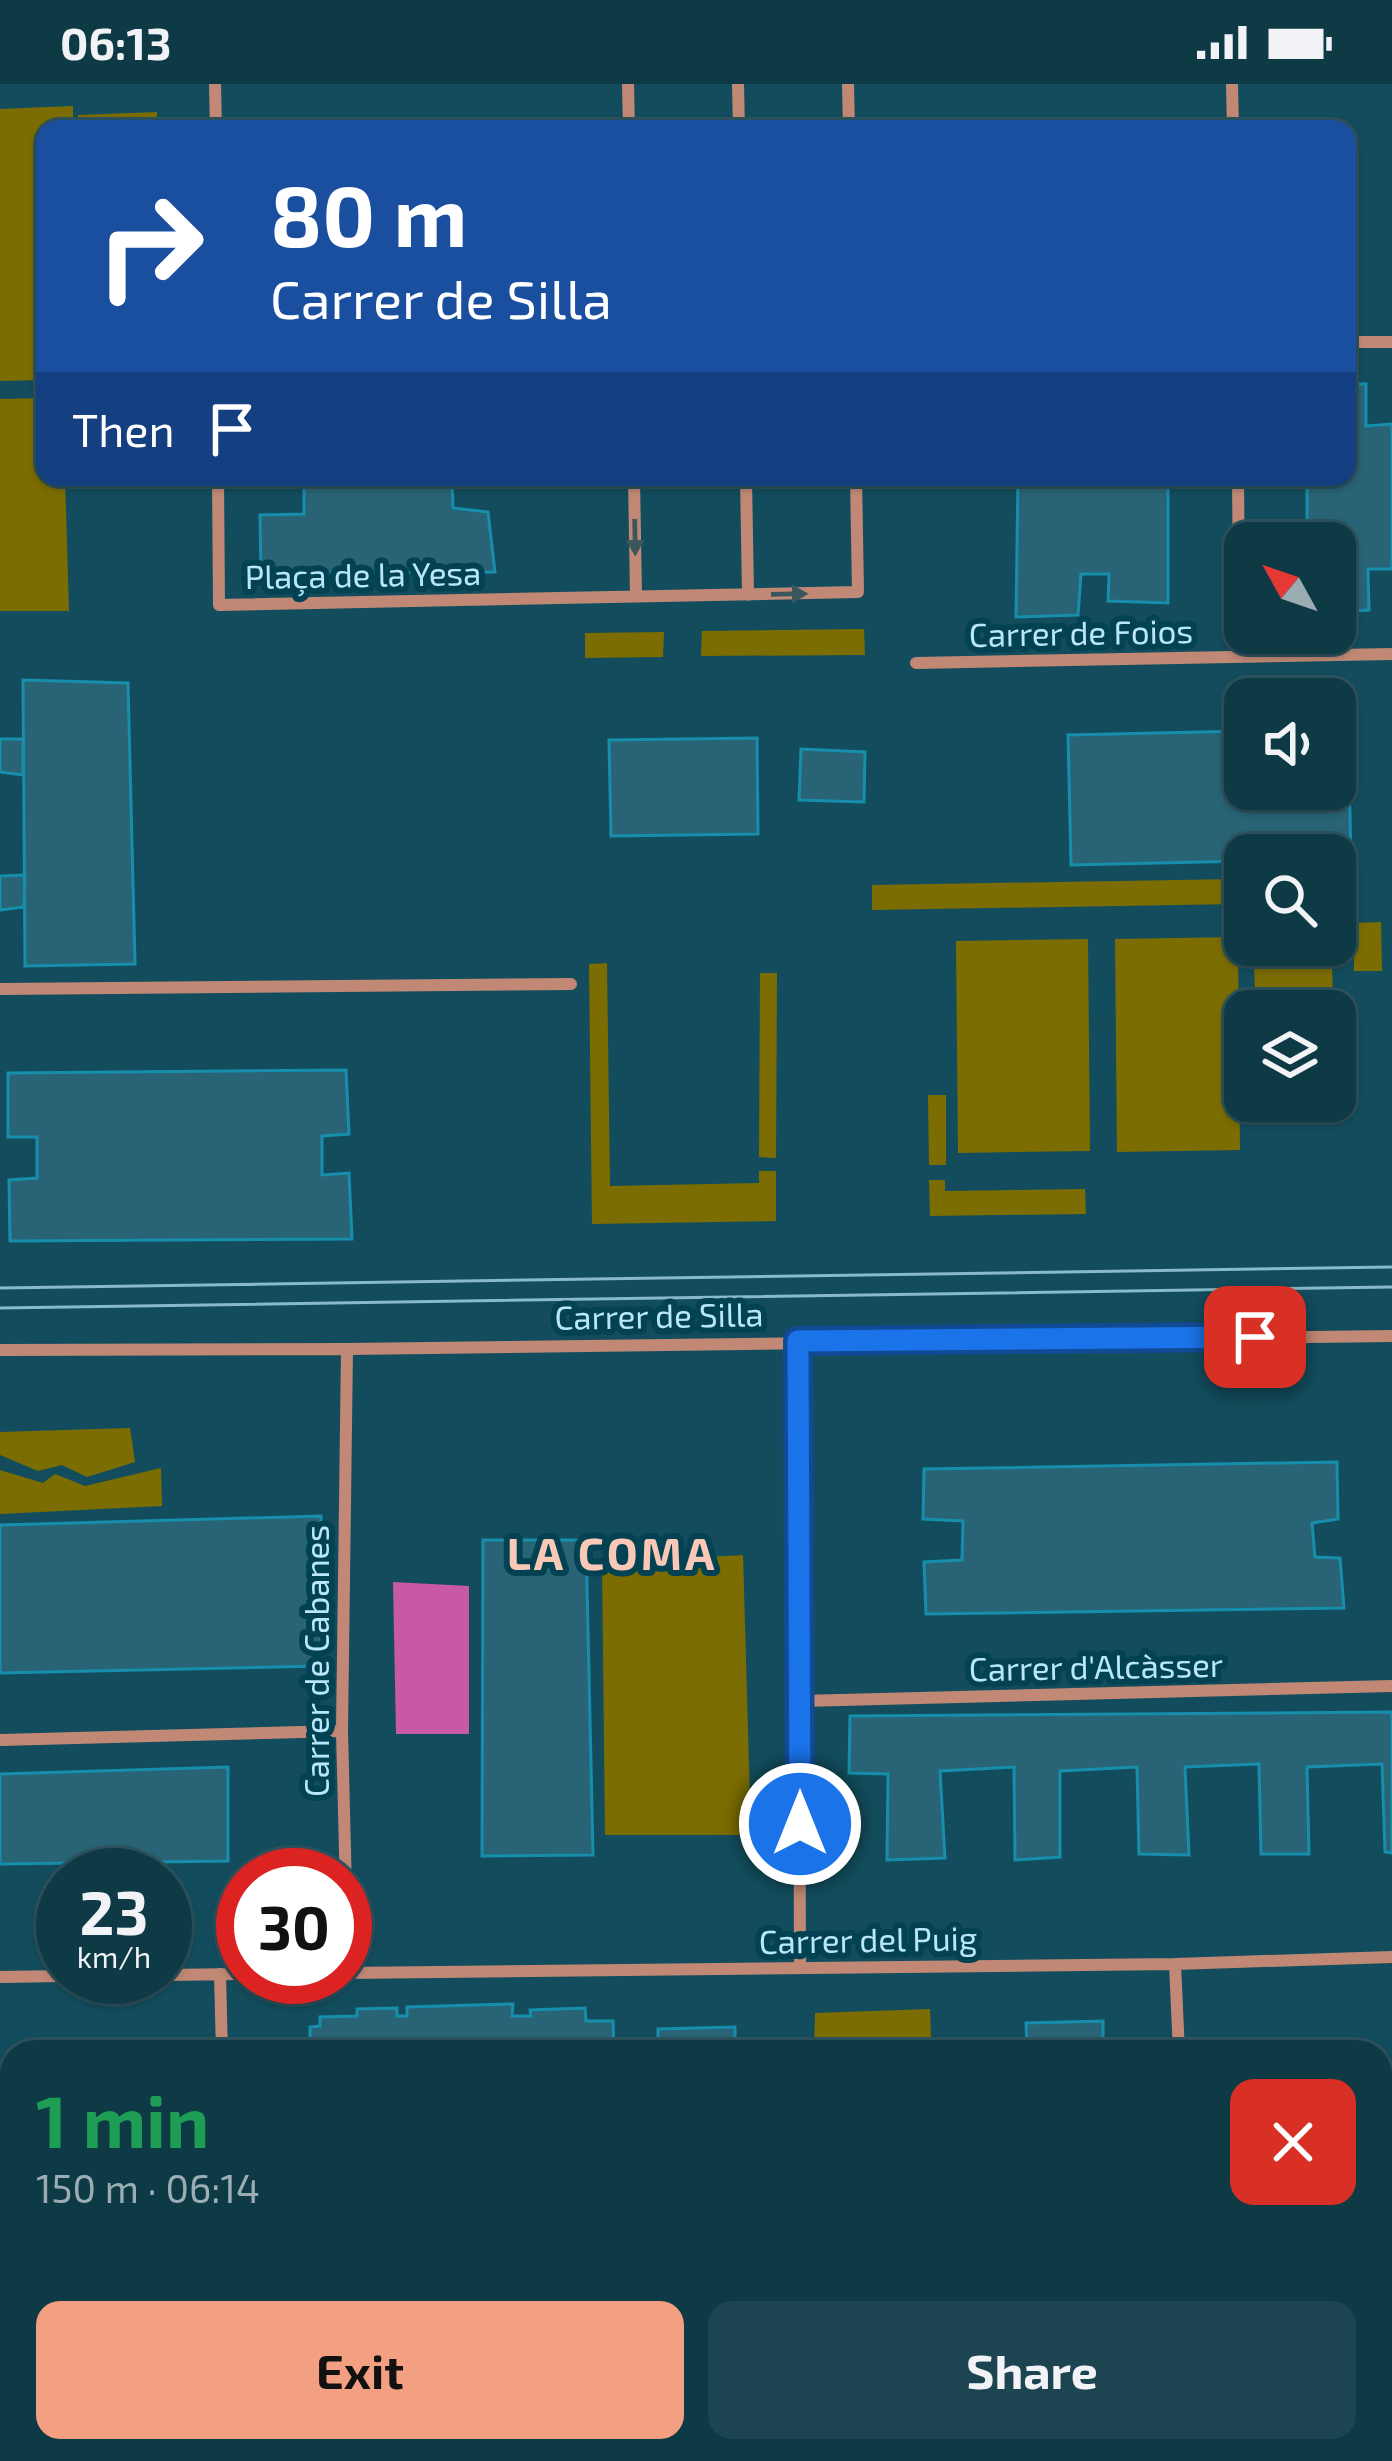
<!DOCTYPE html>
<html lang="en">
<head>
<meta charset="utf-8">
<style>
	body { margin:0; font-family:"Exo 2",sans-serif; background:#1c4551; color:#f1f3f6; height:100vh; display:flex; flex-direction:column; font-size:45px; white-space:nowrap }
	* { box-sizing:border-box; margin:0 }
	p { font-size:39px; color:#9badb3 }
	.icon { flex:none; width:66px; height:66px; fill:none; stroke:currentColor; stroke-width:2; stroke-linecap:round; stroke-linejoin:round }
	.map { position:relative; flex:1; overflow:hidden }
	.sheet { position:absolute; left:0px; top:1956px; width:1392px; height:423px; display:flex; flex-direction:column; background:#0e3a46; border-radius:36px 36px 0 0; box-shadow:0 3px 9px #0004,0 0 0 3px #2e545f }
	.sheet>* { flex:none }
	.banner { position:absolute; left:36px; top:36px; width:1320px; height:366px; border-radius:24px; box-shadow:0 3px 9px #0004,0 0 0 3px #2e545f; background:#1a4fa0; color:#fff; overflow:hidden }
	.needle { width:78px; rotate:310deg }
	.tools { position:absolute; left:1224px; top:438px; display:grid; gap:24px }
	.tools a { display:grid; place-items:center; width:132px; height:132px; border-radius:24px; background:#0e3a46; box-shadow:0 3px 9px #0004,0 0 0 3px #2e545f; font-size:60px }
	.speed { position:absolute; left:36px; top:1764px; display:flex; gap:24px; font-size:60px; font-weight:700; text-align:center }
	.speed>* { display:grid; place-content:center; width:156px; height:156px; border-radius:50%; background:#0e3a46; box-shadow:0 3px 9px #0004,0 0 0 3px #2e545f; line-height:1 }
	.speed small { font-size:30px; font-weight:400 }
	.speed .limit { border:18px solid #d22; background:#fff; color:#111 }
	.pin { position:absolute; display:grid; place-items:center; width:102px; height:102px; color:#fff; margin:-51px; border-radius:24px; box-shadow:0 6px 18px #0006 }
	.me { position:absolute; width:132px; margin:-66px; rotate:0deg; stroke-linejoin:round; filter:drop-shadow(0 0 9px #0008) }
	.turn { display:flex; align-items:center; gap:42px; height:252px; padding:0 36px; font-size:54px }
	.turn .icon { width:156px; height:156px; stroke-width:2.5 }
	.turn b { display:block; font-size:84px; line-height:102px }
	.then { display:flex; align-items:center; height:114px; padding:0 36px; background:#0003; gap:24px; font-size:45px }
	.round { display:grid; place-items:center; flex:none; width:126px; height:126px; border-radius:24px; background:#1c4551 }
	.head { display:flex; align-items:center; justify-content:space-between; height:204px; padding:0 36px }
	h1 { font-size:72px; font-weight:700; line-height:90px; color:#1e9e55 }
	.cta { display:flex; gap:24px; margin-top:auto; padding:24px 36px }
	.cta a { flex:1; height:138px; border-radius:24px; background:#f3a082; color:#111; font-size:48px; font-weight:700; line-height:138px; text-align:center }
	.cta a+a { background:#1c4551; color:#f1f3f6 }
	.status { display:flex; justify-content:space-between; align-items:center; height:84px; padding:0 60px; background:#0e3a46; direction:ltr }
	.status svg { height:33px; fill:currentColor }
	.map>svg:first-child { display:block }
</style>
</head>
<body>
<div class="status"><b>06:13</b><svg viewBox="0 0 49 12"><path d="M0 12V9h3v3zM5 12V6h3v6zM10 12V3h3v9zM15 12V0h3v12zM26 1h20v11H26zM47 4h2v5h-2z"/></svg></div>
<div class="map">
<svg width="1392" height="2377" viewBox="0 0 1392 2377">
	<rect width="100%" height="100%" fill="#134d5d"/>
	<path fill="#7b6d01" d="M73 22V45H45V296L0 297V25Z
		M157 28V45H78V31Z
		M45 314V393H65L69 527H0V315Z
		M864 545 865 571 701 572 702 547Z
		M664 548 663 573 585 574V549Z
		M1236 795 1237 820 872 826V801Z
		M1381 838 1382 887H1354V839Z
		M1238 853 1240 1066 1117 1068 1115 855Z
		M1088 855 1090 1067 958 1069 956 857Z
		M607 879 610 1102 759 1099V1087H776V1137L592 1140 589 880Z
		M1332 880 1333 927H1256L1254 882Z
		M760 889H777L776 1074 759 1073Z
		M1335 980 1336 1027 1259 1030V1017H1335Z
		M928 1011H946V1081H929Z
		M929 1096H945V1107L1085 1105 1086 1130 930 1132Z
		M130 1344 135 1378 87 1393 62 1381 38 1387 0 1371V1348Z
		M161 1384 162 1422 0 1430V1386L43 1399 55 1390 85 1402Z
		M743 1471 751 1751H605L602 1479Z
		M930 1925 931 1954 968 1953V1968H814L815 1929Z"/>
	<path fill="#c859a7" d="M393 1498 469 1502V1650H396Z"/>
	<path fill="#286475" stroke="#168eac" stroke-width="3" d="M1347 300H1366V342L1392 340V485H1368L1369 526 1335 528V459H1307V393H1347Z
		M259 393H478V399L452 396 453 424 488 428 495 488 261 489 260 431 304 430V398L259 400Z
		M1018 393H1168V519L1108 517 1109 490H1081L1078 531 1016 533Z
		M23 596 128 599 135 880 25 882Z
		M1335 644H1348L1351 774 1245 771V777L1071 781 1068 651 1245 647V705H1335Z
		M757 654 758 750 611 752 609 656Z
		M0 655H23V691L0 688Z
		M801 665 865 668 864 718 799 716Z
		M25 791 24 823 0 826V792Z
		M346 986 349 1050 322 1052V1091L349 1089 352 1155 10 1157 9 1096 37 1094V1053H8V989Z
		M1337 1378 1338 1435 1312 1439 1315 1473 1340 1474 1344 1524 926 1530 924 1478 962 1476 963 1437 923 1435 924 1385Z
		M321 1432V1582L0 1589V1441Z
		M483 1456H586L593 1771 482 1772Z
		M1392 1628V1769L1385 1768 1382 1680 1307 1683 1309 1770H1261L1259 1680 1185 1683 1189 1771 1139 1770 1137 1683 1060 1687V1773L1015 1776 1014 1683 940 1687 945 1774 887 1776 888 1690 849 1689 850 1632Z
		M228 1683V1777L0 1780V1690Z
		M513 1920 512 1932H531L530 1926 585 1924 586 1937H613L614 1968H310V1943L320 1942V1933L357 1932V1925L397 1924V1932H407V1923Z
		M1103 1937V1960H1088V1968L1027 1964 1026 1939Z
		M735 1943V1966L658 1968V1945Z
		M1380 1990 1382 2004 1391 2003 1392 1992V2085H1380Z
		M93 2367H152V2377H106V2370Z
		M336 2367H410V2377H336Z
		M667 2367H740V2377H667Z
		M860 2367H932V2373H920V2377H871L860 2374Z
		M1035 2367H1108V2371H1095V2377H1047V2373H1035Z
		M1246 2367H1351V2377H1246Z"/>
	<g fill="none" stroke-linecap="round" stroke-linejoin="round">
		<path stroke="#c18975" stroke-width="9" d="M309 2367V2377"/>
		<path stroke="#c18975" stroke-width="12" d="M215 0 216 45
			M628 0 629 45
			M738 0 739 45
			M848 0 849 45
			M1232 0 1233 45
			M1347 258H1392
			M218 393 219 521 858 508 856 393
			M634 393 636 512
			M746 393 748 511
			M1238 393 1239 508
			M916 579 1392 570
			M0 905 571 900
			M798 1257 800 1884
			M347 1265 342 1647 348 1888
			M0 1266 347 1265 1392 1252
			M801 1617 1392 1602
			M0 1656 342 1647
			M1175 1880 1179 1968
			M345 1889 1175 1880 1392 1873
			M220 1890 222 1968
			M165 1891 243 1890
			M0 1893 63 1892
			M234 2367 235 2377
			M608 2367V2377
			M1192 2367 1193 2377"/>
		<path stroke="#88baca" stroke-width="3" d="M0 1204 1392 1183
			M0 1224 1392 1203"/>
	</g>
	<defs><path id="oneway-solid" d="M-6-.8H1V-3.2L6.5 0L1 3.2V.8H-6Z" transform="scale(3)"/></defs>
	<g fill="#3b575c">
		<use href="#oneway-solid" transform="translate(635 453) rotate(89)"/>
		<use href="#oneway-solid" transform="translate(789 510) rotate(-1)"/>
	</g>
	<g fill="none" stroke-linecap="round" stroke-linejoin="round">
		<defs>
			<path id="route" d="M800 1740 798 1257 1255 1253"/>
		</defs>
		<use href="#route" stroke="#114b97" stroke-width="30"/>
		<use href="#route" stroke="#1a73e8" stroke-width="21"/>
	</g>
	<g text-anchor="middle" stroke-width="12" stroke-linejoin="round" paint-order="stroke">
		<g font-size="33" fill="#b9e7f7" stroke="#024252">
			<text transform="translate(363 491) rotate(-1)" y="12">Plaça de la Yesa</text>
			<text transform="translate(1081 549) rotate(-1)" y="12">Carrer de Foios</text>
			<text transform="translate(659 1232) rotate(-1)" y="12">Carrer de Silla</text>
			<text transform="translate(317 1577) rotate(-90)" y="12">Carrer de Cabanes</text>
			<text transform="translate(1096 1583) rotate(-1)" y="12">Carrer d'Alcàsser</text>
			<text transform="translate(868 1856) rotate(-1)" y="12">Carrer del Puig</text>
		</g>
		<g font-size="45" font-weight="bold" letter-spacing="3" fill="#f9c8b7" stroke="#024252">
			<text x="612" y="1486">LA COMA</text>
		</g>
	</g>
</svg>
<div class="tools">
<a><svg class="needle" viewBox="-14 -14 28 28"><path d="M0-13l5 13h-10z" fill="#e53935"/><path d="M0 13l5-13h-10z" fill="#9badb3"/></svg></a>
<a><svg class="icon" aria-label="sound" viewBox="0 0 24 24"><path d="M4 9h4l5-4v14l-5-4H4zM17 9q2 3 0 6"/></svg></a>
<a><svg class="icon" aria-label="search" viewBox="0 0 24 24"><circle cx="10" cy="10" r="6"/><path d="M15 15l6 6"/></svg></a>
<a><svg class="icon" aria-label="layers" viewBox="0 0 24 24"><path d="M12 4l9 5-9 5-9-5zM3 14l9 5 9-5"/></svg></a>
</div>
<div class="speed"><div>23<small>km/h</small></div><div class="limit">30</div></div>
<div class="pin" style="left:1255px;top:1253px;background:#d93025"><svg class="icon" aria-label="arrive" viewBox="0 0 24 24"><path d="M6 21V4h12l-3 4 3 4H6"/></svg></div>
<svg class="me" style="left:800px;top:1740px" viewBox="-20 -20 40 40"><circle r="17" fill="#1a73e8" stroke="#fff" stroke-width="3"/><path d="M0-11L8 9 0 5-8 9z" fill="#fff"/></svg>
<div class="banner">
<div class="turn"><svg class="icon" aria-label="right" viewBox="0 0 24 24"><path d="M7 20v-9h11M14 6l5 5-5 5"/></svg><div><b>80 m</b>Carrer de Silla</div></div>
<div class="then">Then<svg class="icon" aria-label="arrive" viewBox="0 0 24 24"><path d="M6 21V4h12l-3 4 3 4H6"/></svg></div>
</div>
<section class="sheet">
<div class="head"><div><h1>1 min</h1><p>150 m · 06:14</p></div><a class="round" style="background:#d93025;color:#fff"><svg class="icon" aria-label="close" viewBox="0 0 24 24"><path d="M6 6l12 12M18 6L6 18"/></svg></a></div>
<div class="cta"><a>Exit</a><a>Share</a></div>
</section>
</div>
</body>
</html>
